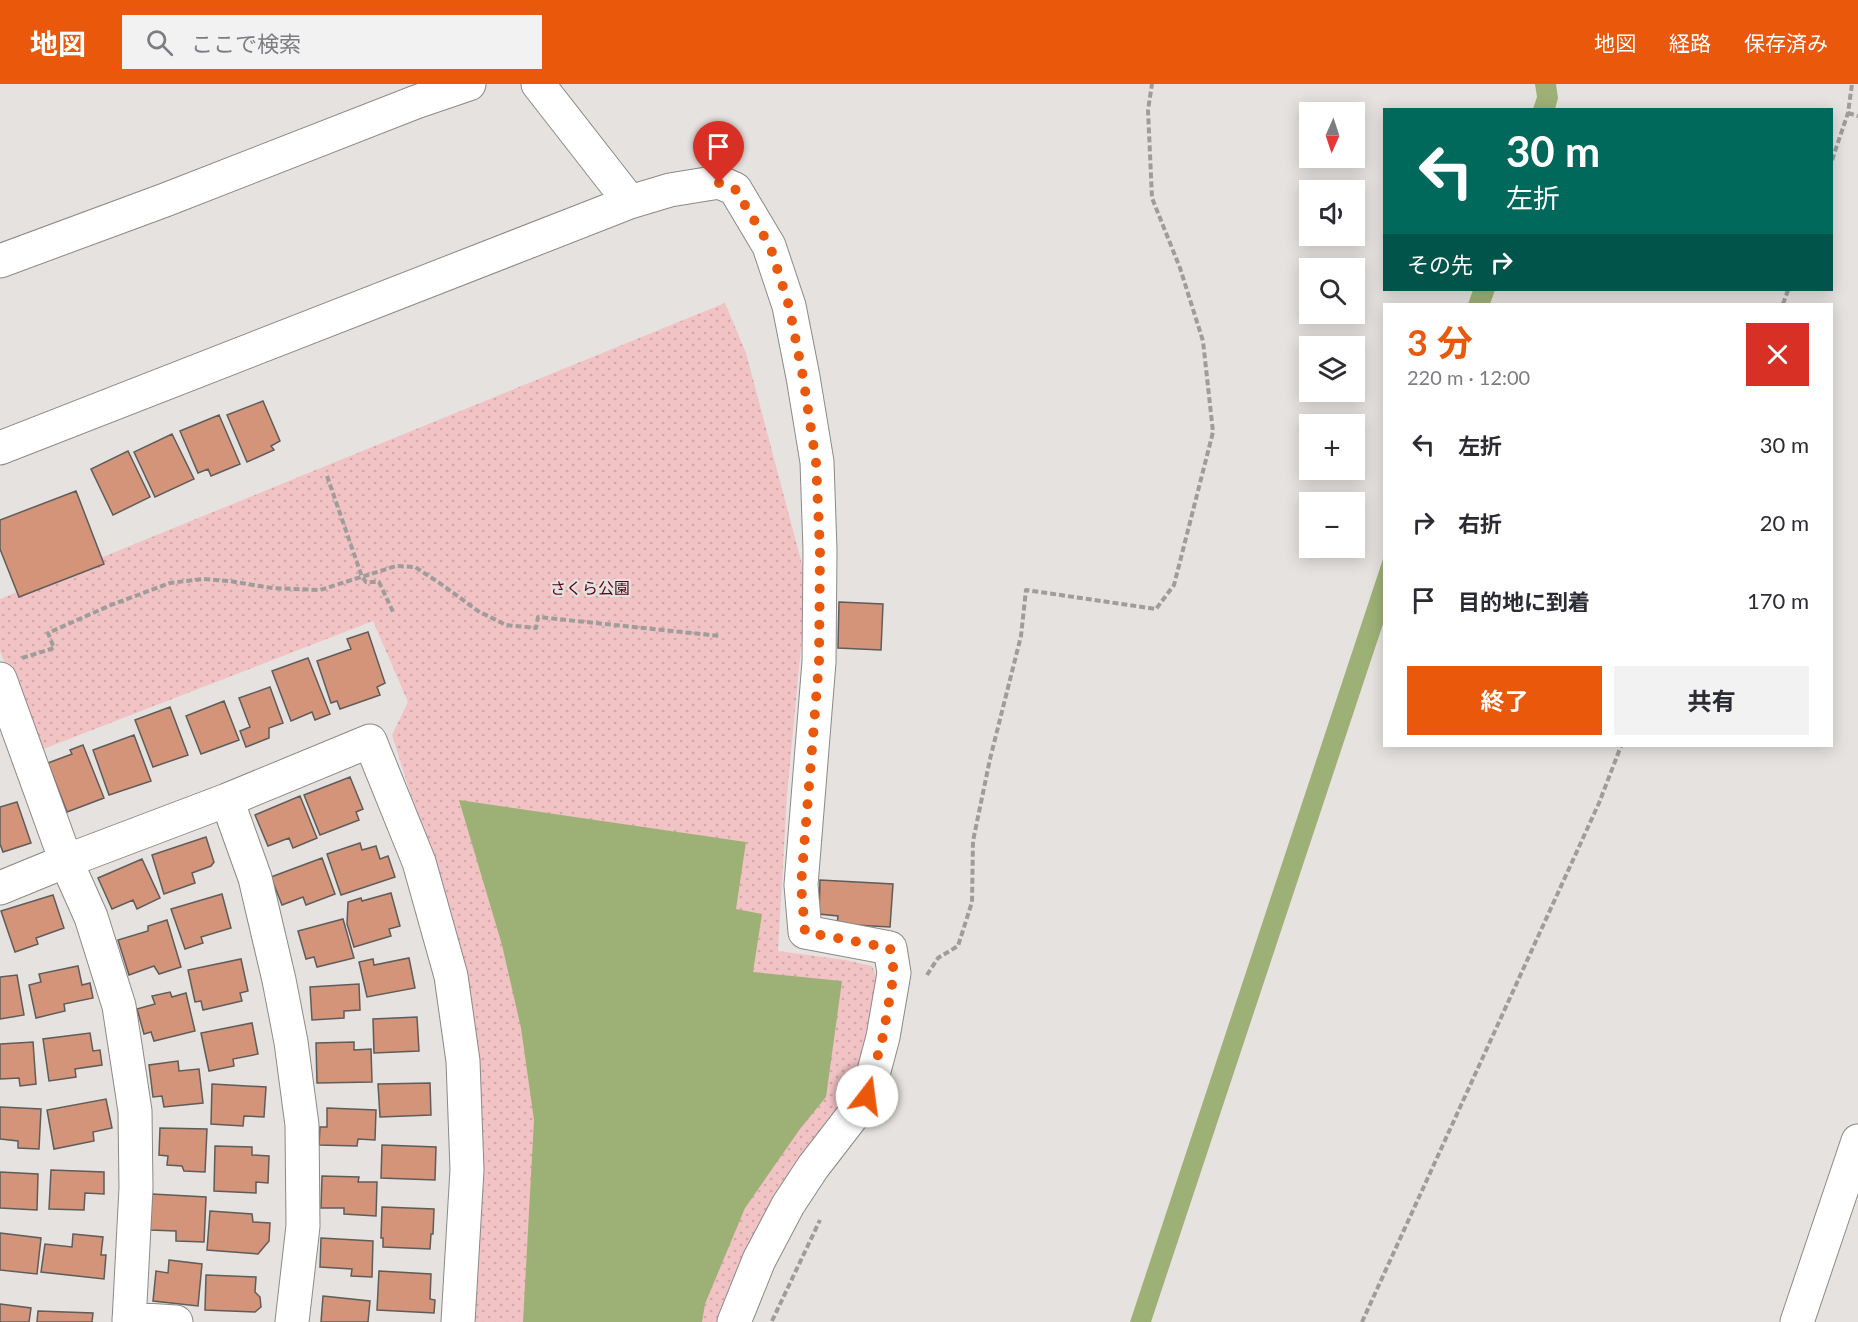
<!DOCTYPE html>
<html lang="ja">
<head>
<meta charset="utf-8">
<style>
	body { margin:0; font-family:Lato,"Noto Sans JP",sans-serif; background:#f2f2f3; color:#2b2b33; height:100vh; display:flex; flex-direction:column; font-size:22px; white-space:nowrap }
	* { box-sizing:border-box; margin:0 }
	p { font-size:20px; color:#7c7c81 }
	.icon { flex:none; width:33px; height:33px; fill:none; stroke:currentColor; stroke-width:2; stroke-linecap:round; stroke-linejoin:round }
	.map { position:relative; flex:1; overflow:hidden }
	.side { position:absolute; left:1383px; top:219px; width:450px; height:444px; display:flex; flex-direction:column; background:#fff; border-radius:0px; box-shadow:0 3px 15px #0003 }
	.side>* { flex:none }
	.hud { position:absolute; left:1383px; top:24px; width:450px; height:183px; border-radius:0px; box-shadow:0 3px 15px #0003; background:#00695c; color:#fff; overflow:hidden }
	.needle { width:39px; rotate:183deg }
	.controls { position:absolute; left:1299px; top:18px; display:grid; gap:12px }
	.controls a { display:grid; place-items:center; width:66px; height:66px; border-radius:0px; background:#fff; box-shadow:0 3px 15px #0003; font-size:30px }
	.pin { position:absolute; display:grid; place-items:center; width:51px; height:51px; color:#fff; margin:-62px -26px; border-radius:50% 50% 50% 0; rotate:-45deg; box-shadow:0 0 6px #0007 }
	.pin .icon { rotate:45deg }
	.me { position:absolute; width:66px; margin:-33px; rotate:15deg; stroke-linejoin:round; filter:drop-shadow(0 0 4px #0008) }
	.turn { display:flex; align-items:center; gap:21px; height:126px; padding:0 24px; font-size:27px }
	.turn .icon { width:78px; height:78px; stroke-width:2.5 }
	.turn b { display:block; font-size:42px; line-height:51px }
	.then { display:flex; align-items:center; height:57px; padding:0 24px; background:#0003; gap:12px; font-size:22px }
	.round { display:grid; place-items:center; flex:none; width:63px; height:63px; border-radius:0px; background:#f2f2f3 }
	.head { display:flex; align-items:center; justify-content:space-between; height:102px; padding:0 24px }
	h1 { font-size:36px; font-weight:700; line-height:45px; color:#ea580c }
	.primary-button { display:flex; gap:12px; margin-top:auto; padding:12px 24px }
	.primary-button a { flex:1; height:69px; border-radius:0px; background:#ea580c; color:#fff; font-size:24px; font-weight:700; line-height:69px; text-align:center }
	.primary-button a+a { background:#f2f2f3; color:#2b2b33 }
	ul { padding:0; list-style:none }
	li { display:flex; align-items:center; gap:18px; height:78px; padding:0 24px }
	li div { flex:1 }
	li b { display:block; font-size:22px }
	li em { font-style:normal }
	header { display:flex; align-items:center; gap:36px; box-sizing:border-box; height:84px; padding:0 30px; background:#ea580c; color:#fff }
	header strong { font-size:28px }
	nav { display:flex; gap:33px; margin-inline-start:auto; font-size:21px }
	.search { width:420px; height:54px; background:#f2f2f3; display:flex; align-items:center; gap:15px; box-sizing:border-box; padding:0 21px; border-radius:0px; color:#7c7c81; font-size:22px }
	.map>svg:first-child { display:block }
</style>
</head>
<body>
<header>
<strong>地図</strong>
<div class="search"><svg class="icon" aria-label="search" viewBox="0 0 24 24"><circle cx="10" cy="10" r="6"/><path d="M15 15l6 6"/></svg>ここで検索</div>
<nav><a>地図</a><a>経路</a><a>保存済み</a></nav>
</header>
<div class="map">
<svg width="1858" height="1238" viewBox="0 0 1858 1238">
	<defs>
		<pattern id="park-dots" width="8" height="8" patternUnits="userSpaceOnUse" patternTransform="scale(1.5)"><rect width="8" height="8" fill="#f2c3c4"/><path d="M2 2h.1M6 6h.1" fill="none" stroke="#d0a8a9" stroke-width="1.8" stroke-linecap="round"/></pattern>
	</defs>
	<rect width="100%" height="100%" fill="#e5e2df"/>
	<path fill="url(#park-dots)" d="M725 219 746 269 807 499 787 711 778 867 845 876 872 882 878 897 857 1000 725 1238H471L434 784 392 651 408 618 373 537 38 667 0 567V515Z"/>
	<path fill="#9db176" d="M1535 0H1556L1558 14 1555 25H1533L1537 13Z
		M1473 206H1495L1490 220H1468Z
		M1384 472V537L1151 1238H1130Z
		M459 716 746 758 736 825 762 830 753 888 842 897 826 1013 800 1045 745 1124 705 1220 702 1238H523L534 1036 521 944 502 861Z"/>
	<path fill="#d3947a" stroke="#5f5c5a" stroke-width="1.5" d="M263 317 280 357 271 362 274 366 247 378 227 331Z
		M219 331 240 380 211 392 208 385 198 389 180 347Z
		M172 350 194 395 155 413 134 368Z
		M128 367 150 413 113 431 91 385Z
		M76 407 104 480 19 513 0 465V436Z
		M839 518 883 520 881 566 838 564Z
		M368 548 385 599 377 603 380 611 340 625 337 617 331 619 317 577 351 565 347 555Z
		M308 574 330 630 315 636 312 628 291 637 272 587Z
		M270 603 283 639 269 644V654L246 663 240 647 250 643 239 614Z
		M224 617 239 656 201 670 186 632Z
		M170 623 188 671 153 683 135 636Z
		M134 651 151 697 109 711 93 666Z
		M83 661 104 714 67 728 48 679 72 670 70 666Z
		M350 693 363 725 356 728 359 736 320 751 304 711Z
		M300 712 317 754 293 764 289 754 268 762 255 731Z
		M17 718 31 759 3 768 0 760V723Z
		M206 753 214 778 211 782 192 789 195 799 164 810 152 771Z
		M360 759 362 766 376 762 380 775 388 772 395 793 341 811 327 770Z
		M322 774 335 810 306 821 303 813 282 821 271 793Z
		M142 775 160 814 137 825 133 816 112 825 98 794Z
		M820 796 893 800 890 843 837 840 838 832 819 830Z
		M391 809 400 842 389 845 391 852 354 863 347 840 348 818 361 814 362 817Z
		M222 810 231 844 201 853 203 859 185 865 171 825Z
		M53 811 64 844 36 854 38 860 15 868 1 827Z
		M343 835 354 874 317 883 314 873 306 875 298 847Z
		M167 836 181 883 159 890 154 882 129 891 118 856 148 847V842Z
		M409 874 415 904 367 913 359 878 373 875 374 881Z
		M241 875 248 907 240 909 242 917 203 926 201 917 195 918 188 886Z
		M78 882 82 901 90 899 93 914 64 920 65 927 36 934 29 901 41 898 39 890Z
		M17 891 24 931 0 935V893Z
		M359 900 360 926 344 927V934L312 936 310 903Z
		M170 908 172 913 186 909 195 947 154 957 151 948 144 950 137 925 155 920 152 912Z
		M417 933 419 967 374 969 373 935Z
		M252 939 258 970 233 975 234 982 209 987 201 949Z
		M90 949 93 967 100 966 102 981 75 985 76 993 49 997 43 955Z
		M33 958 36 1000 20 1002 19 994 0 995V960Z
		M354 958V966L371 965 372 998 317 999 316 959Z
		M178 977 179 987 199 985 203 1019 164 1023 162 1012 153 1013 149 981Z
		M430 999 431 1031 380 1033 378 1000Z
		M212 1000 266 1003 264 1033 244 1032 243 1042 211 1040Z
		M106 1015 112 1044 93 1048 94 1057 54 1065 47 1026Z
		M0 1023 41 1025 39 1065 18 1064V1057L0 1055Z
		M327 1024 376 1026 375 1056 358 1055 357 1062 319 1061 320 1043H327Z
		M160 1044 207 1045 205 1088 184 1087 182 1082 167 1081 168 1072 159 1071Z
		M382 1061 436 1063 435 1096 381 1094Z
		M215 1062 252 1063V1071L269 1072 268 1099 256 1098V1109L214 1107Z
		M51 1086 104 1088V1110L85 1109 84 1126 49 1125Z
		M0 1088 38 1090 37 1126 0 1124Z
		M322 1092 359 1093 358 1098H377L376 1132 344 1130V1124H321Z
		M152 1110 206 1113 204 1158 176 1157V1147L150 1146Z
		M382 1123 434 1125 433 1150H431L430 1165 383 1163V1154H381Z
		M210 1127 252 1130 253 1138 270 1139 269 1157 258 1170 207 1166Z
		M0 1149 41 1154 37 1190 0 1186Z
		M73 1150 103 1153 101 1171H106L104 1195 41 1188 45 1160 72 1163Z
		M321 1154 373 1157 372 1193 351 1192 352 1185 320 1183Z
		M169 1176 202 1180 198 1222 153 1217 156 1187 168 1189Z
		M379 1187 431 1190 430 1215 435 1216 434 1229 377 1226Z
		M206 1191 256 1193 255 1208 260 1213 261 1223 255 1228 205 1226Z
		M323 1212 370 1217 368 1238H321Z
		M0 1220 31 1224 29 1238H0Z
		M38 1227 93 1229 92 1238H37Z"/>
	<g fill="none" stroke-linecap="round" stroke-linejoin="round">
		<defs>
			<path id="minor" d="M630 118 670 106 719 98 735 105 769 162 789 222 803 293 817 378 820 466 819 578 801 801 805 848 890 864 894 889 883 953 867 1013 813 1083 788 1121 759 1176 734 1238
				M0 177 165 116 416 18 469 0
				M0 364 630 118 538 0
				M0 595 66 777 0 804
				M227 716 370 657 419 778 451 892 463 977 467 1086 458 1238
				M129 1235 176 1238
				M129 1238 136 1104 135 1027 119 922 91 833 66 777 227 716 255 794 279 896 291 958 302 1041 303 1142 292 1238
				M1797 1238 1858 1057"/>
		</defs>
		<use href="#minor" stroke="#8c8986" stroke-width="35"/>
		<path stroke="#9f9d9b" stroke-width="4" stroke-dasharray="6 3" stroke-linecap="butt" d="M1848 29 1858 32
			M1832 76 1848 29 1852 0
			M1783 220 1788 206
			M327 392 362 493 366 498H379L394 530
			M22 574 54 564 48 549 111 521 170 499 203 495 229 497 272 504 320 506 396 482 415 483 441 500 478 527 506 541 536 544 538 533 720 552
			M927 891 938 874 958 862 972 818 973 757 990 675 1021 552 1026 506 1156 525 1174 501 1213 348 1203 257 1180 184 1152 114 1148 26 1152 0
			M772 1237 820 1136
			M1362 1238 1599 719 1621 662"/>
		<use href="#minor" stroke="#fff" stroke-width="33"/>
	</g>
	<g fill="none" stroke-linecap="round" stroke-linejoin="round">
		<path stroke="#ea580c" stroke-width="10" stroke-dasharray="0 18" d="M719 99 735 105 770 162 789 222 803 293 816 378 820 466 819 578 801 801 805 848 890 864 894 889 883 952 867 1012"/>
	</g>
	<g text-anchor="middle" stroke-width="4.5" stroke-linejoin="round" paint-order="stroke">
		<g font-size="16" fill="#540015" stroke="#e5e2df">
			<text x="590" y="510">さくら公園</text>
		</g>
	</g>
</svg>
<div class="controls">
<a><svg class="needle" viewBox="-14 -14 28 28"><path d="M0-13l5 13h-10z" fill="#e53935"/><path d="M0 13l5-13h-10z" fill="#7c7c81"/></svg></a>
<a><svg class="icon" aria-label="sound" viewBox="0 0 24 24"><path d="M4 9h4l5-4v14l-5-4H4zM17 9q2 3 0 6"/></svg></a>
<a><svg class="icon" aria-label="search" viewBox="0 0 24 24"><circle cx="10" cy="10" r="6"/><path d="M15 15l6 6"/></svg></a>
<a><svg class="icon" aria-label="layers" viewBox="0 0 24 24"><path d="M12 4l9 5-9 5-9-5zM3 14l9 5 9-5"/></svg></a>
<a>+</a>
<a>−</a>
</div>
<div class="pin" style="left:719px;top:99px;background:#d93025"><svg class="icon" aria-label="arrive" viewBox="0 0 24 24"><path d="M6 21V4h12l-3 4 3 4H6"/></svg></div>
<svg class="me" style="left:867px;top:1012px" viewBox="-20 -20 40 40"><circle r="19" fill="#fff"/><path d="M0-13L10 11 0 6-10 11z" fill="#ea580c"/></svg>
<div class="hud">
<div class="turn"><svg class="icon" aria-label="left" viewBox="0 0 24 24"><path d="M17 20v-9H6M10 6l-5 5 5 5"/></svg><div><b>30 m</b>左折</div></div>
<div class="then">その先<svg class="icon" aria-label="right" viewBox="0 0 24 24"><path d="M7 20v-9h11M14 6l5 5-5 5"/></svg></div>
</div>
<section class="side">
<div class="head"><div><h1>3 分</h1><p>220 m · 12:00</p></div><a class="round" style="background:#d93025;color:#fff"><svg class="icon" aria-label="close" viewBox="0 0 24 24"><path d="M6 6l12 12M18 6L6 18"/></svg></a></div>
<ul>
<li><svg class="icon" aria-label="left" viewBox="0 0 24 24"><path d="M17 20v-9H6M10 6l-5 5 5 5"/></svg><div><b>左折</b></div><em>30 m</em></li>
<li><svg class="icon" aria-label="right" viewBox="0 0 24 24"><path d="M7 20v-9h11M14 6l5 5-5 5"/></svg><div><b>右折</b></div><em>20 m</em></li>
<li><svg class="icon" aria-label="arrive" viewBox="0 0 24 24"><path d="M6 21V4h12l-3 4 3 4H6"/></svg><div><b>目的地に到着</b></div><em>170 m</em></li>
</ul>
<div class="primary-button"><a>終了</a><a>共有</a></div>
</section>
</div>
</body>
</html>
